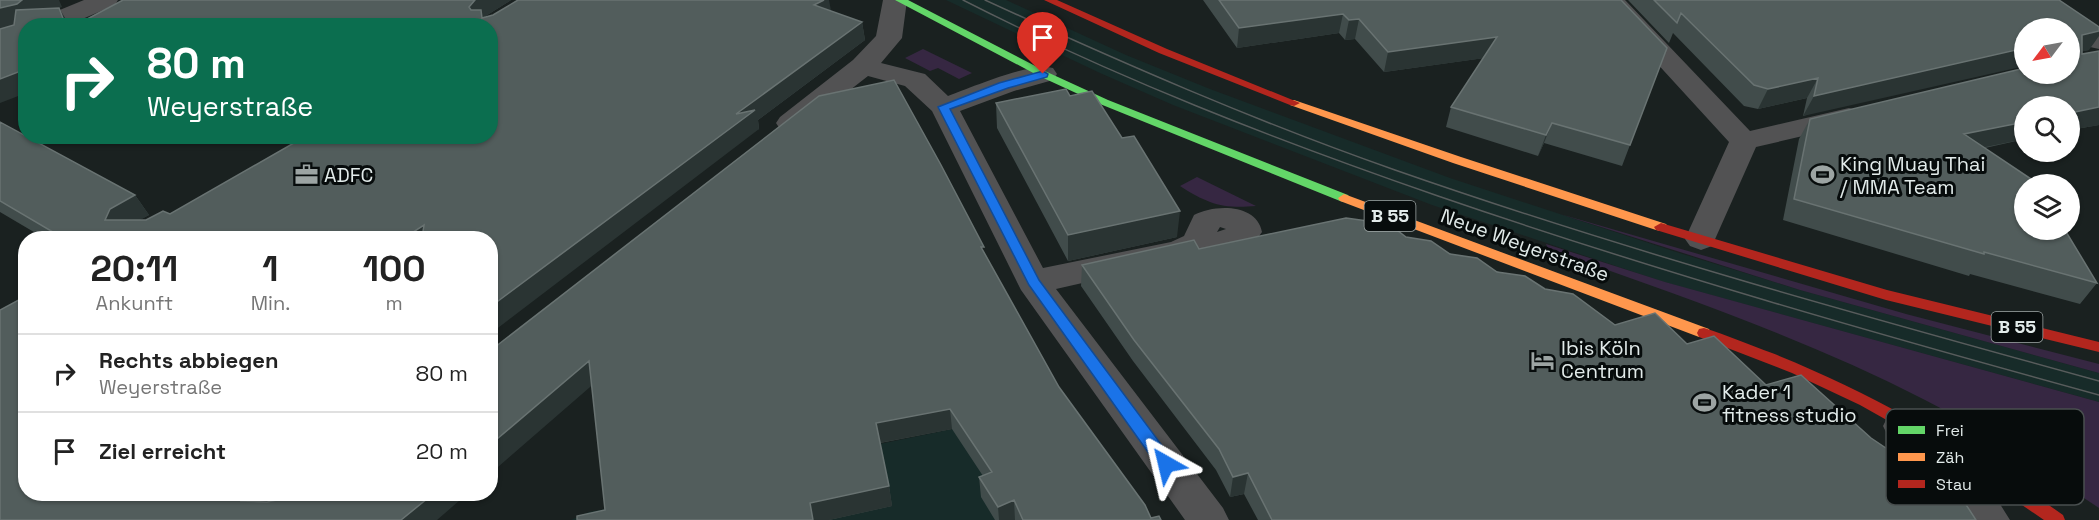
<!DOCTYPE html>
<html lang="de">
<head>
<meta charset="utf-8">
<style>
	body { margin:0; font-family:"Space Grotesk",sans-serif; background:#f6f6f6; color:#222; height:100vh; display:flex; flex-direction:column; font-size:22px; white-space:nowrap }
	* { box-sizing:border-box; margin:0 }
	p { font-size:20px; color:#767676 }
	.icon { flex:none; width:33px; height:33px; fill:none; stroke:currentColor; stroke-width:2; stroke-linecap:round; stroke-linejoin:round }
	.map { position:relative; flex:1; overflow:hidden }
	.sheet { position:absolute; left:18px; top:231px; width:480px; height:270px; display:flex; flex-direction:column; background:#fff; border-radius:24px; box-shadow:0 2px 4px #0004 }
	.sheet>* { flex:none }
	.guide { position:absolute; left:18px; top:18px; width:480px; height:126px; border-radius:24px; box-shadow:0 2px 4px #0004; background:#0b6e4f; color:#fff; overflow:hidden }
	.needle { width:39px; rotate:238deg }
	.tools { position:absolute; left:2014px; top:18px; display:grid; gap:12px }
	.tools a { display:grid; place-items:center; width:66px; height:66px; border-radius:50%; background:#fff; box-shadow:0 2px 4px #0004; font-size:30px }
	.pin { position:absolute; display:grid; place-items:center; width:51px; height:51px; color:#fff; margin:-62px -26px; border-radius:50% 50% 50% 0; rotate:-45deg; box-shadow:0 0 6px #0007 }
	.pin .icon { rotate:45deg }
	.me { position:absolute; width:66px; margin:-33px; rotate:323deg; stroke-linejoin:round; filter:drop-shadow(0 0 4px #0008) }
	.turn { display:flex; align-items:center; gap:21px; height:126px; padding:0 30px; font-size:27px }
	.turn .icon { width:78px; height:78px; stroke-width:2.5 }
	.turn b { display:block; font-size:42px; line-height:51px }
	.eta { display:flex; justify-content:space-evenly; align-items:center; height:102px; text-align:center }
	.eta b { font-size:36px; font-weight:600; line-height:42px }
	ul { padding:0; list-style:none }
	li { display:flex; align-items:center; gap:18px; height:78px; padding:0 30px; border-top:2px solid #e0e0e0 }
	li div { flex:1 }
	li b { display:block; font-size:22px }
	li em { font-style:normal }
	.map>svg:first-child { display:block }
</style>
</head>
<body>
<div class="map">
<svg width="2099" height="520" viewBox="0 0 2099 520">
	<rect width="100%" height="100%" fill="#1a2120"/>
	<path fill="#172b29" d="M946 0H1006L1126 55 1210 89 1450 178 1676 252 1800 290 2099 373V402L1664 282 1432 205 1173 105 1100 73Z
		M1059 407 1140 520H571L589 512 611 508 696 482Z"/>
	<path fill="#362742" d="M923 49 972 73 959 79 938 68 930 71 905 58Z
		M1197 177 1256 206C1223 209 1208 204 1180 186Z
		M1560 214 1906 314 2099 364V373L1800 290Z
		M1546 244 1665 282 2099 402V508C2042 470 1985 431 1925 400 1805 338 1675 294 1548 249Z"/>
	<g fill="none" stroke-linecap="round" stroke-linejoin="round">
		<path fill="#525253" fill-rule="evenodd" d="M84 0H118L115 5 66 26H30L33 21Z
			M883 0H907L902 38 881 63 925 74 948 96C973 87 1029 62 1053 68L1057 74 1053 80 1014 91 960 111 1043 268 1171 242 1184 236 1194 215C1214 204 1257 203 1262 232L1257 239 1241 247 1056 289 1223 508 1229 520H1185L1021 290 932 111 905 86 868 76 800 129 790 132 780 129 776 123 780 117 853 60 876 36ZM1220 227 1226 229 1217 232Z
			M1599 0H1625L1750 131 1849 108 1859 111 1863 117 1859 123 1756 147 1712 246 1701 250 1690 246 1685 239 1729 142Z
			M2027 0H2056L2099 29V49L2090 47 2070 33V28H2064L2030 5Z
			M1902 411 1916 416 1993 493 2010 520H1967L1888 436 1883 426 1888 416Z"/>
		<path fill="#63d668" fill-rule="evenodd" d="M895 0H908L1047 72 1108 100 1348 195 1350 198 1344 202 1340 201 1100 104 1039 76Z"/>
		<path fill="#ff974d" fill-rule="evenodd" d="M1294 100 1461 157 1666 224 1668 227 1661 231 1656 230 1453 163 1290 105V101Z
			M1344 194 1709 329 1711 333 1709 337H1699L1340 201 1338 198Z"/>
		<path fill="#b3261e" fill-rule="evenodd" d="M1044 0H1057L1167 49 1300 103 1294 106 1290 105 1159 53Z
			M1661 223 1887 290 2099 342V352L1886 300 1656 230 1654 227Z
			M1704 328C1727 335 1750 345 1772 353 1877 395 1971 450 2063 515L2065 520H2044L1947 454 1860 405 1792 373 1699 337 1697 333 1699 329Z"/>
		<path stroke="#585c5c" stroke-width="1.5" d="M963 0C1116 78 1276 140 1438 196 1656 271 1877 334 2099 395
			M985 0C1120 62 1255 121 1395 170 1627 251 1863 316 2099 381"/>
	</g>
	<path fill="#414c4b" d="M123 0H511L484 17 831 11 862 22 865 40 758 120 759 129 490 238H44L0 212V122L135 195 149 215 139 220H146L490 136Z
		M1203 0H1621L1630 145 1622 166 1544 143 1538 156 1446 127 1451 107 1484 58 1384 72 1355 39 1345 40 1339 33 1237 48Z
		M1628 0H2059L2089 50 2082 51V54L2099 51V125L2070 130V106H2025V139L1985 148 2097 283 2080 304 1970 274 1969 276 1783 220 1799 139 1810 119 2070 74V28L1803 116 1807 98 1758 109 1744 106 1673 33 1669 43Z
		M1070 96 1177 237 1068 261 997 128 996 103Z
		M1406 237 1545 289 1615 325 1687 344 1871 438 1976 520H1258L1244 494 1230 497 1216 470 1133 361 1081 286 1082 265 1199 249Z
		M984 252 1059 387 1151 518 1161 520H995L981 497 979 477 983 476 952 429 880 443 889 486 892 506 829 520H577L605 510 592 386 490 348Z"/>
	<path fill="#2a3433" d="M22 0H59L62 7 32 19 0 30V8Z
		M475 0H511L484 17 476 25 469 7Z
		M824 0H829L832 16 814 5Z
		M59 8 70 26H66Z
		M1343 14 1339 33 1237 48 1239 28Z
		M1359 19 1355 39 1345 40 1349 20Z
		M862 22 865 40 758 120 759 129 490 334V307L736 114Z
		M2099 31V36L2089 50 2070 54 2082 35Z
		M1497 37 1492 57 1384 72 1388 52Z
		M2025 48V66L1803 116 1814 96Z
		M26 69V93L0 103V79Z
		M1818 78 1807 98 1758 109 1768 89Z
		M2099 107V125L2070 130V113Z
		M2025 122V139L1951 154 1964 134Z
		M1552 123 1544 143 1538 156 1546 135Z
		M135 195 149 215 124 229 105 220 110 209Z
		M1180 211 1177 237 1068 261V235Z
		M424 225 430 238H404Z
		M589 361 597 381 490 474V445Z
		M950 409 952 429 879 443 876 423Z
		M1248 473 1244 494 1230 497 1233 477Z
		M889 486 892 506 829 520H813L810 503Z
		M244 494H281L263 506 241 501Z
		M433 494H467L437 520H401Z
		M1014 500 1015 520H999L998 507Z"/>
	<path fill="#525d5c" stroke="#697372" stroke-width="1.5" d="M0 0H22L17 4 0 8Z
		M123 0H475L469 7 471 10H481L482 18 493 15 518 0H824L814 5 862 22 736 114 755 110 490 307V238H422L424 225 404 238H63L0 201V122L135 195 110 209 105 220H146L163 211 170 214 306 136H490V26H74Z
		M1219 0H1621L1667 48 1630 145 1552 123 1546 135 1451 107 1497 37 1388 52 1359 19 1349 20 1343 14 1239 28Z
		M1654 0H2059L2099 27V31L2082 35V54L2099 51V107L2070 113V106H2025V122L1964 134 2037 183 2038 184H2025V230H2065L2097 283 1984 252V254L1794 199 1810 119 2025 68V74H2070V28H2025V48L1814 96 1818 78 1768 89 1754 85 1681 13 1677 23Z
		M59 8 66 26H26V69L0 79V29L14 25 16 10Z
		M894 80 941 165 984 247H981L1059 387 1145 505 1151 518 1159 516 1161 520H1023L1014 500 998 507 979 477 992 472 950 409 876 423 889 486 810 503 813 520H577V516L605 510 589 361 490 445V348L495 347 819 96Z
		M1066 89 1070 96 1092 91 1122 138 1134 136 1180 211 1068 235 996 103Z
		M1346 218 1389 224 1406 237 1431 241 1450 254 1477 258 1497 272 1525 276 1545 289 1573 294 1615 325 1655 313 1687 344 1714 336 1766 385 1801 375 1871 438 1963 500 1976 520H1272L1248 473 1233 477 1219 449 1134 340 1082 265 1194 240 1199 249Z
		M26 296V494H244L241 501 267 502 297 496 301 494H433L401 520H0V310Z"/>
	<path fill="#1a73e8" stroke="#114b97" stroke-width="1.5" d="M1043 71 1048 74 1047 77 1008 88 950 109 1039 280 1172 459 1174 464 1172 469 1166 470 1160 469 1029 285 938 107 999 83Z"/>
	<defs>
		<symbol id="office-bare" viewBox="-9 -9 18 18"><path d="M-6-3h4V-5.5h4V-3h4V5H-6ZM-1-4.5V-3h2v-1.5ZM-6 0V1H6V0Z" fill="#9ca4a3" stroke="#070c0c" stroke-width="2.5" paint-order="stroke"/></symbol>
		<symbol id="stadium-bare" viewBox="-9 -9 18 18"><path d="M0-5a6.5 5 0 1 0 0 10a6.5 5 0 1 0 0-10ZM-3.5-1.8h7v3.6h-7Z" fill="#9ca4a3" stroke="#070c0c" stroke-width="2.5" paint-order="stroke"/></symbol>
		<symbol id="hotel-bare" viewBox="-9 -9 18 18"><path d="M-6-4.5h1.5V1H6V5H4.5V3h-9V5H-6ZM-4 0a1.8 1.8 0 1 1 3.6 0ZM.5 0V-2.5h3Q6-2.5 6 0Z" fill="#9ca4a3" stroke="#070c0c" stroke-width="2.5" paint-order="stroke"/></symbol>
	</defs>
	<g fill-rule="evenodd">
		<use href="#office-bare" x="290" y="158" width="33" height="33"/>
		<use href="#stadium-bare" x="1806" y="158" width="33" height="33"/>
		<use href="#hotel-bare" x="1526" y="344" width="33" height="33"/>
		<use href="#stadium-bare" x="1688" y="386" width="33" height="33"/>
	</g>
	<g text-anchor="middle" stroke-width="6" stroke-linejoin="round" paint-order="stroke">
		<g fill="#070c0c" stroke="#a0a8a7" stroke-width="1.5">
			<rect x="1364.5" y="201" width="51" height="30" rx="4.5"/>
			<rect x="1991.5" y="312" width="51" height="30" rx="4.5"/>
		</g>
		<g font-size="18" font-weight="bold" fill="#e2ebea">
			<text x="1390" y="222">B 55</text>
			<text x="2017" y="333">B 55</text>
		</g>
		<g font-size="20" fill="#e2ebea" stroke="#070c0c" text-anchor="start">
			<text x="1840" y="171">King Muay Thai<tspan x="1840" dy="23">/ MMA Team</tspan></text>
			<text x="324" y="182">ADFC</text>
			<text x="1561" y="355">Ibis Köln<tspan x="1561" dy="23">Centrum</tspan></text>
			<text x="1722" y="399">Kader 1<tspan x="1722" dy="23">fitness studio</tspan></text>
		</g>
		<g font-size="20" fill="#e2ebea" stroke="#070c0c">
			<text transform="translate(1525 245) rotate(20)" y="7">Neue Weyerstraße</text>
		</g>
	</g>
	<rect x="1886" y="409" width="198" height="96" rx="9" fill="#070c0c" stroke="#494f4f" stroke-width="1.5"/>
	<rect x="1898" y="426" width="27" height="8" fill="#63d668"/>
	<rect x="1898" y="453" width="27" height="8" fill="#ff974d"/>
	<rect x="1898" y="480" width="27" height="8" fill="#b3261e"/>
	<g font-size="16" fill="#e2ebea">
		<text x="1936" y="436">Frei</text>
		<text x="1936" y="463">Zäh</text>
		<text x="1936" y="490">Stau</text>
	</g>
</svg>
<div class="tools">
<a><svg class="needle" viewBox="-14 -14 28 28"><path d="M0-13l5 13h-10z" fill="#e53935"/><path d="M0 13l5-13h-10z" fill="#767676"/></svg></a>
<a><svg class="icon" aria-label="search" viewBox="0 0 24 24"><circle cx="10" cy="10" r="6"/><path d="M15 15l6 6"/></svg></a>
<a><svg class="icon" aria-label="layers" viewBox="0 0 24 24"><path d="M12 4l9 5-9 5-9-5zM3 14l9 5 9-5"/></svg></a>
</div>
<div class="pin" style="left:1043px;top:74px;background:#d93025"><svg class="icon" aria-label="arrive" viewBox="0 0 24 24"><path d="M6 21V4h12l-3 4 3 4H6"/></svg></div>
<svg class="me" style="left:1166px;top:464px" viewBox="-20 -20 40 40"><path d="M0-17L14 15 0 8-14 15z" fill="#1a73e8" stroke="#fff" stroke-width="4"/></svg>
<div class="guide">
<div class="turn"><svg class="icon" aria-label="right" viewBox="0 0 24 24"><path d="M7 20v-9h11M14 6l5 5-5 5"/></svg><div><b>80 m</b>Weyerstraße</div></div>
</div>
<section class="sheet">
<div class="eta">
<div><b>20:11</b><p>Ankunft</p></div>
<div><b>1</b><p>Min.</p></div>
<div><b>100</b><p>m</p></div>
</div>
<ul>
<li><svg class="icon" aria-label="right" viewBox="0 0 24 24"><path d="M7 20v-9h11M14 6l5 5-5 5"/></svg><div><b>Rechts abbiegen</b><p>Weyerstraße</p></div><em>80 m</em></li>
<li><svg class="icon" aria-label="arrive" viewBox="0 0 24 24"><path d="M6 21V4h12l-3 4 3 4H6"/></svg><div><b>Ziel erreicht</b></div><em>20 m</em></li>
</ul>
</section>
</div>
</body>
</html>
